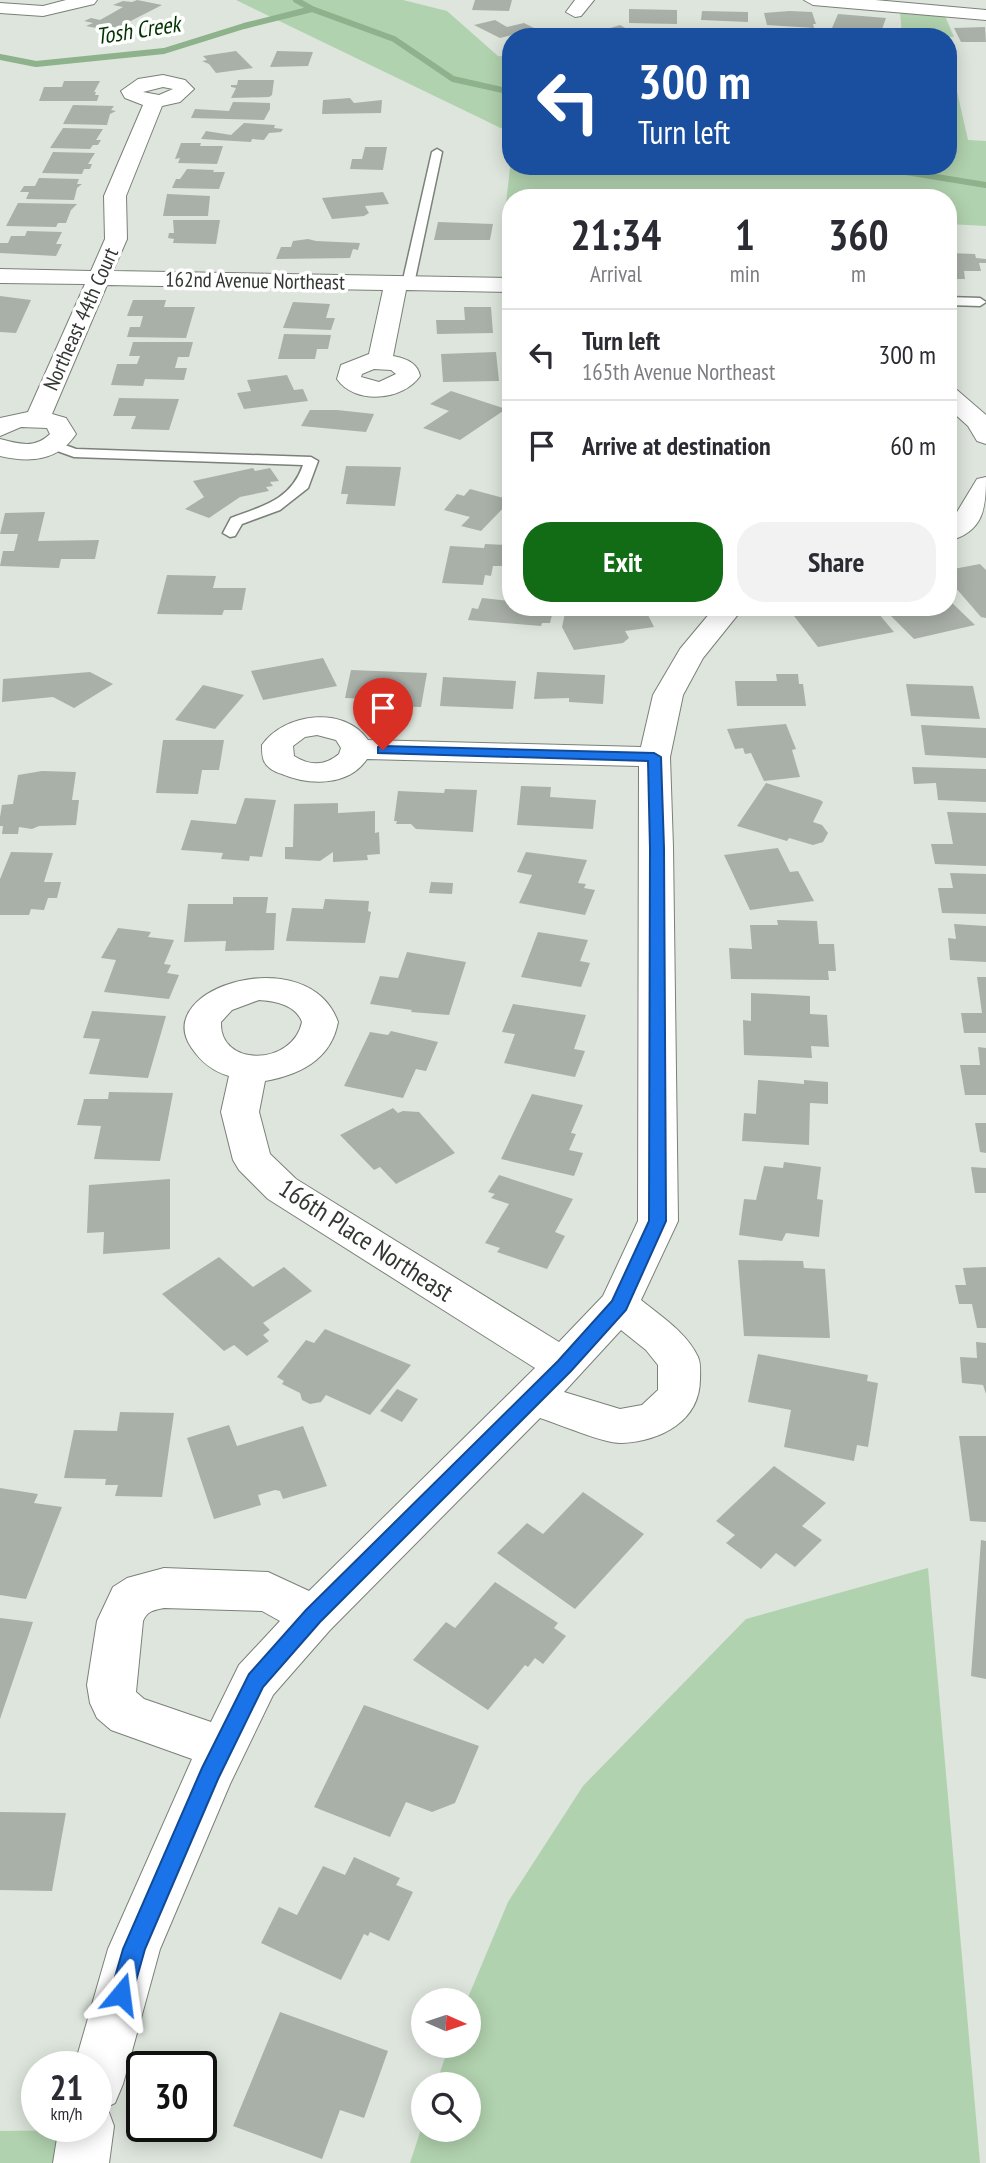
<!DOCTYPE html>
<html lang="en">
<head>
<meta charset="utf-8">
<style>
	body { margin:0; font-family:"PT Sans Narrow",sans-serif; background:#f2f2f3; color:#2b2b33; height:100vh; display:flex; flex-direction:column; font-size:26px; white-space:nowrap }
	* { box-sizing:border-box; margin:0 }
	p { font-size:23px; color:#7c7c81 }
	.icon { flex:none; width:38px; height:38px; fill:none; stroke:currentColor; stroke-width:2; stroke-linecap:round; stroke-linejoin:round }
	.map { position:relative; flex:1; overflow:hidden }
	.drawer { position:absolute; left:502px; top:189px; width:455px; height:427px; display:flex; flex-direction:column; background:#fff; border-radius:28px; box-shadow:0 4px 18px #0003 }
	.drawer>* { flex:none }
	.banner { position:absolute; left:502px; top:28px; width:455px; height:147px; border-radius:28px; box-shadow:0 4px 18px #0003; background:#1a4fa0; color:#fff; overflow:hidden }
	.needle { width:46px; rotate:93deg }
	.tools { position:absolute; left:411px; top:1988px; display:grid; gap:14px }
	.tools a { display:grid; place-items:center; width:70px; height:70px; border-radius:50%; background:#fff; box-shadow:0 4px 18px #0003; font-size:35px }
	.speed { position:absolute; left:21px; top:2051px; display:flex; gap:14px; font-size:35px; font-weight:700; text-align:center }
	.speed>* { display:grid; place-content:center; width:91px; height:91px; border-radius:50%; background:#fff; box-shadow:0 4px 18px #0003; line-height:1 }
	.speed small { font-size:18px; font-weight:400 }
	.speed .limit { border:4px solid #111; border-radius:10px; background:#fff; color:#111 }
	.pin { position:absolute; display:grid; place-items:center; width:60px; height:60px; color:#fff; margin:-72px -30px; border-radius:50% 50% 50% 0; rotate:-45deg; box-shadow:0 0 7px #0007 }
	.pin .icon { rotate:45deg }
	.me { position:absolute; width:77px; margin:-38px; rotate:16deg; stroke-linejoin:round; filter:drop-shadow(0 0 5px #0008) }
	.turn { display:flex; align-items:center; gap:24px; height:147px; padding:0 21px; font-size:32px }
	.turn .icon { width:91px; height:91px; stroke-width:2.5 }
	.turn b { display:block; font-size:49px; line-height:60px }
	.eta { display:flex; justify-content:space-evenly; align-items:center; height:119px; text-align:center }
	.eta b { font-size:42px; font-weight:800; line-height:49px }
	.action { display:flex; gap:14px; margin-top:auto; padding:14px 21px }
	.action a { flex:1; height:80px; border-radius:28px; background:#126c15; color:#fff; font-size:28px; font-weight:800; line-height:80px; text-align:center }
	.action a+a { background:#f2f2f3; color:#2b2b33 }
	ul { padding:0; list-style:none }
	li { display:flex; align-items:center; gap:21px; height:91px; padding:0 21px; border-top:2px solid #e1e1e2 }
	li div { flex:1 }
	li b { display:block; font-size:26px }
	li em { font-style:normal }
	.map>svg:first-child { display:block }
</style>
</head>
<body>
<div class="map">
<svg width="986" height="2163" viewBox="0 0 986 2163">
	<rect width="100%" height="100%" fill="#dde5dc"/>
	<path fill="#b1d2ae" d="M236 0H403L447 11 498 56 511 57V133Z
		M900 12 945 16 954 37 902 35Z
		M949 56 968 140 986 141V226L949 224 948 198H511V203H506L511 160V166H948Z
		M928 1568 980 2163H410L423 2123 424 2130H469V2084H436L449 2046H469V2000H467L508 1902 583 1786 746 1619Z
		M87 2130 81 2163H0V2131Z"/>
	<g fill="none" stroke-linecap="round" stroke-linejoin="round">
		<path stroke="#8eb28b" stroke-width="6" d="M296 0 312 9
			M0 57 36 64 164 51 244 26 312 9 394 39 453 79 511 92
			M869 166 986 185"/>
	</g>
	<path fill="#a9b0a8" d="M137 0 162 5 111 31 86 26 93 23 84 21 91 18 100 20 123 7 113 5 123 1 132 2Z
		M475 0H512L509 11 472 10Z
		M629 9 677 10V24L629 23Z
		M702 11 748 12V22L701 20Z
		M789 11 812 12 816 24H813L814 28 767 25 764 13Z
		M838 14 886 18 881 32 832 28Z
		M495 20 507 27 524 23 536 29 500 38 474 25Z
		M620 25 641 37H597L591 34Z
		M985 27 986 42H961L954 28Z
		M535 33H563L579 37H532Z
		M236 51 253 68 216 73 209 64 202 61 207 60 203 56Z
		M277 51 313 52 308 66 270 67Z
		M238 80H274L272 95 269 97 231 98 236 88 231 87V85H237Z
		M64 81H100L94 92H96L95 95H99L97 101H39L44 87H62Z
		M350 98 354 103 382 100 381 113 322 114 323 100Z
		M233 102 270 103V109L264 120 191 118 195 109 229 111Z
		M73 105 114 106 111 110 116 111 110 114 107 125 63 124Z
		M244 123 275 125 274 128 283 129 281 132 269 133 264 140 252 139 251 142 201 139 206 131 231 135Z
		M63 128 103 129 96 140H101L98 145H93L90 149 50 148Z
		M181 143H201L200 146H223L217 164 178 163 180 158 175 159Z
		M365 147H387L383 170 350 169 352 159H362Z
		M53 152 95 153 88 164H92L90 169H84L82 174 42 173Z
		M187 169 214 170 213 172H225L219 189 172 188 176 179H180Z
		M39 178 79 179 77 184H82L77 188 74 200 26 199 29 192H20L24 186H35Z
		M383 192 389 204 365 206 369 213 364 216 332 219 322 198Z
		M167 194 210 196 208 216H163Z
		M18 203 77 204 71 210 66 223H58L56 227 6 226Z
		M173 220H220L216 244 173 243 174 239 168 238 169 233H174Z
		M438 222 493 224 490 240H434Z
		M27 231 62 232 56 244H62L56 256 0 253V243H8L11 236H25Z
		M308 239 316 241 360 243 358 250 353 249 350 258 276 259 281 247H291L293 241Z
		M948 253 975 254 976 258 986 259V263H979L981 271H964L965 279H948Z
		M0 296 31 300 16 333 0 332Z
		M133 300H166L164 307H195L186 338 127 337 130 327H140L143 316H127Z
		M293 302 330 304 326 318H335L331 330 283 328Z
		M464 307H491L493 333 437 334 436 320H465Z
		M284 334 331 335 328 349H317L315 359H278Z
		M133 342H193L189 357H178L175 368H187L184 380 145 379 143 386 111 385 117 364H137L140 356H129Z
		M496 352 499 381 443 382 441 354Z
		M287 375 294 390 303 389 308 401 244 409 237 393 251 391 247 380Z
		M451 391 506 409 460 440 423 428 449 411 430 404Z
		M119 398 179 399 169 430 131 429 136 416H113Z
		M310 410H337L374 414 366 432 301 426Z
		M346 466 401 467 395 506 346 504 348 494H341Z
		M253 468 255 471 270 468 279 481 270 482 273 486 266 487 269 491 240 497 209 518 185 509 204 497 193 481Z
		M470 489 511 500 481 531 461 526 470 517 444 510 457 494 464 496Z
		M45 512 38 541 99 540 95 559H61L59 568 0 566 3 551H14L18 534H0L5 513Z
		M485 544 507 545 502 566H493L491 576 485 575 483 585 442 583 450 546 484 548Z
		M980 564 986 570V618L981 617 948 579V570Z
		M167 575 216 576 213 588H246L242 610H224L222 615 157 614Z
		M482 598 511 601V607H554L550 623H542L541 626 468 620 472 608 478 609Z
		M948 599 975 625 914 639 887 612 908 607H948Z
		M593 607H644L654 627 625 631 629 638 623 643 574 650 562 627 565 613H595Z
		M822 607H873L894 632 818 647 794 616 818 612 815 608Z
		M323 658 337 686 263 700 251 671Z
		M351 670 427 673 421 707 387 706 388 700 345 698Z
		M90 672 113 684 74 708 53 697 2 702 3 679Z
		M537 672 605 675 603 704 569 702V698L534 699Z
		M776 674H798L799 684H803L806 706H737L735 681H777Z
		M443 677 516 681 513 709 440 706Z
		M906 684 973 686 980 719 911 716Z
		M203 685 244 695 215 729 175 720Z
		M786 724 796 749 792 750 800 777 764 781 751 753 745 754 743 748 735 749 727 729Z
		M921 725 986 728V758L925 755Z
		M163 740H224L219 770H202L198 794 156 793Z
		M912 767 986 769V802L938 800 936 783 914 784Z
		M42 771 76 772 72 800H79L76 825 39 826 32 829 19 827 18 834H2L3 826H0V817L2 805 13 804 18 775Z
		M766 783 820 800 823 802 813 822 822 825 828 833 823 842 813 845 789 838 787 841 737 826Z
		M521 786 551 787 550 797 596 800 593 829 517 825Z
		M445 789 477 790 473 832 416 829 411 824H396L397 821H394L398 791 444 793Z
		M245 798 276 800 262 857 250 856 249 861 221 859 223 853 181 850 191 820 236 824Z
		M338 803V813L375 811V833L379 832 380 854 367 855 368 860 333 862V852L320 861 285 859V847H293L294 804Z
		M947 812 986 813V866L935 864 931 844H953Z
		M778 848 790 872 798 871 814 901 750 910 724 855Z
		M11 852 53 853 44 882H61L57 898H48L44 910 31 909 29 915H0V879Z
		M526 852 587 860 578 883 586 884 584 888 595 890 585 915 519 903 532 875 517 872Z
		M950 873 986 874V914L942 913 938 888H953Z
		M431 882 453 883 452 894 429 893Z
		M233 897H268L266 913H276L274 950 225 951 226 941 184 942 188 904H233Z
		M325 899 369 901 368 911 371 912 365 943 286 941 292 908 323 909Z
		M777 920 817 921 819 944H834L836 971H828L829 980 731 979 729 948 752 949 750 925H778Z
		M954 924 986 926V962L950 960 948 938 956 939Z
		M118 928 151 932 148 937 174 940 164 964 171 965 167 973 179 975 169 999 104 992 116 960 101 958Z
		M538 932 588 940 580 961 590 963 581 987 521 977Z
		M407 952 466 962 449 1015 411 1012 412 1010 370 1004 380 976 398 978Z
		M977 977H986V1033H964L961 1013H982Z
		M751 993 810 996V1014L827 1015 829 1047 811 1046 812 1058 744 1055 743 1020 751 1021Z
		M513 1004 586 1015 574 1049 585 1051 575 1077 504 1063 515 1034 502 1032Z
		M92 1011 166 1016 148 1078 89 1074 100 1039 83 1038Z
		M391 1031 438 1042 426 1071 416 1069 403 1098 344 1086 370 1032 388 1035Z
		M978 1047 986 1048V1095H965L960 1065H980Z
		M758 1080 804 1084V1080L828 1082V1104L810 1103 809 1145 742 1141 744 1113 756 1114Z
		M109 1092 173 1093 160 1161 94 1159 101 1126 77 1125 84 1099H108Z
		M532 1094 583 1105 571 1133 576 1134 569 1150 583 1153 574 1176 501 1159Z
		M393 1108 398 1113 403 1111 419 1112 455 1153 396 1184 380 1167 374 1170 340 1135Z
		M975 1123H986V1153L980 1152Z
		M784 1162 821 1167 817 1199 823 1200 819 1237 786 1233 782 1241 739 1235 744 1199 756 1200 764 1166 783 1168Z
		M971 1167 986 1168V1193H975Z
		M499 1175 573 1199 555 1232 565 1236 547 1269 497 1252 500 1248 485 1243 509 1204 491 1198 495 1194 488 1192Z
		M170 1179V1249L103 1254 104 1232 87 1233 89 1185Z
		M219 1257 253 1287 284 1267 312 1291 263 1323 270 1330 263 1335 269 1341 247 1356 234 1345 224 1351 162 1294Z
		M738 1260 803 1261 804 1268 825 1269 830 1338 744 1336Z
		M986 1267V1328H977L972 1304H959L955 1285H966L963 1268Z
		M325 1329 411 1365 370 1415 326 1395 321 1402 310 1404 302 1400 300 1393 282 1384 284 1381 277 1377 306 1340 314 1343Z
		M976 1342 986 1343V1394L983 1385 962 1383 960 1357 977 1358Z
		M758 1354 868 1375 867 1381 878 1383 868 1447 857 1445 854 1461 784 1447 791 1410 748 1402Z
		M397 1389 418 1399 402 1422 380 1411Z
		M120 1412 174 1413 162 1497 115 1496 118 1485H105L106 1479 64 1478 74 1430 117 1431Z
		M229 1425 237 1446 303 1426 327 1486 283 1499 280 1491 275 1490 258 1495 261 1505 214 1519 187 1438Z
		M959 1436H986V1522L970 1521Z
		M774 1466 826 1503 802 1526 822 1540 795 1567 776 1553 761 1569 726 1543 735 1535 716 1521Z
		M0 1488 38 1494 34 1503 62 1507 26 1599 0 1595Z
		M583 1492 644 1534 575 1609 497 1553 527 1523 543 1534Z
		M981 1540 986 1541V1679L971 1676Z
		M495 1582 558 1623 554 1628 566 1636 543 1664 535 1658 528 1667 525 1665 488 1710 413 1660 446 1622 455 1628Z
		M0 1618 33 1622 0 1719Z
		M364 1705 479 1746 455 1803 432 1812 406 1802 390 1837 314 1807Z
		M0 1812 66 1813 52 1891 0 1890Z
		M354 1857 400 1878 396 1885 413 1892 389 1941 370 1932 368 1936 364 1934 341 1980 261 1943 279 1907 297 1915 323 1866 345 1875Z
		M280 2012 388 2051 364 2118 340 2110 322 2159 233 2126Z"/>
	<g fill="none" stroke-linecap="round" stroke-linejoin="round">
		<defs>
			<path id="service" d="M437 149 442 152 414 284 408 288 402 284 432 152Z
				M948 297 980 298 986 302 980 306 948 305Z
				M54 441 76 449 311 457 318 461 308 488 280 510 242 524 235 536 230 537 223 533 231 518C263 506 291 500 303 465L74 457 49 448V442Z"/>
			<path id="minor" d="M66 0H97L94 4 43 16 0 13V3L43 6Z
				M575 0H594L581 16 575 17 566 12Z
				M804 0H875L986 10V20L813 5Z
				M163 75 185 80 194 89 180 102 162 106 126 196 127 239 113 271 511 278V292L406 290 393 356C405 358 418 363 420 376 403 401 355 405 337 379L341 365 369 354 383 290 107 285 52 414 66 418 76 434C58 461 30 463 0 456V439C19 444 35 449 50 434L47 428 21 427 0 436V418L28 412 85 284 0 283V269L91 271 105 239 104 196 143 105 125 98 121 91 138 79ZM163 87 173 89 159 95 143 92ZM374 369 391 370 396 374 379 382 361 377 362 374Z
				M948 388 957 390 986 415V444L977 441 968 426 948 408Z
				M986 477C986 508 984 532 948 541V519L957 512 977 479Z
				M715 607H744L703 658 683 695 670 757 673 847 678 1221 641 1300C662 1317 687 1333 698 1357 701 1364 700 1371 700 1379 700 1421 661 1441 622 1443 605 1444 559 1424 540 1418L330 1630 273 1695 230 1784 160 1949 123 2084 115 2103 107 2107 114 2126 109 2163H53L59 2126H96V2067H74L108 1949 192 1759 111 1730 97 1718 90 1703 87 1685 97 1621 113 1587 127 1578 164 1568 268 1572 309 1591 535 1368 268 1199 239 1170 233 1160 221 1112 229 1076C212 1071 201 1062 191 1047 151 987 309 940 338 1022 331 1060 299 1075 265 1081L259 1112 270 1154 296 1179 559 1342 603 1296 638 1221 639 766 367 759C349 786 310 786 282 774 275 772 267 768 264 761 262 757 262 750 262 745 284 713 344 705 368 740L641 747 653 695 680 649ZM317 735 336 740 341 748 339 754C325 766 310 766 294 756L293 746 305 737ZM259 1000C275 1001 296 1005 302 1022 293 1066 219 1068 221 1022L232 1010ZM621 1330 646 1350 658 1365V1390L642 1405 620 1409 564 1392ZM164 1608 262 1611 280 1621 239 1665 211 1722 144 1699 136 1692 143 1621C147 1611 154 1610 164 1608Z"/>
		</defs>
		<use href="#service" stroke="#7a8179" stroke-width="3"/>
		<use href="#minor" stroke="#7a8179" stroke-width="2"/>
		<use href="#service" fill="#fff" fill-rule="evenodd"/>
		<use href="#minor" fill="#fff" fill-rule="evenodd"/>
	</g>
	<path fill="#1a73e8" stroke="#114b97" stroke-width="2" d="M383 746 654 753 661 757 664 848 666 1221 626 1310 571 1371 320 1622 263 1687 218 1779 145 1949 130 2002 121 2005 113 2002 110 1994 123 1949 202 1768 249 1674 306 1610 558 1361 612 1301 649 1221 650 848 648 761 378 753V747Z"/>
	<g text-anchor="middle" stroke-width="7" stroke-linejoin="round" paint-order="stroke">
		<g font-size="21" fill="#333633" stroke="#fff">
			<text transform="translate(255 281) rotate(1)" y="7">162nd Avenue Northeast</text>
			<text transform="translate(81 319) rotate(-66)" y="7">Northeast 44th Court</text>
		</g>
		<g font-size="23" font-style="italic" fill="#003500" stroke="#fff">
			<text transform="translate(138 30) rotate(-9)" y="8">Tosh Creek</text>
		</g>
		<g font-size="26" fill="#333633" stroke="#fff">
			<text transform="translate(366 1240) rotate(33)" y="9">166th Place Northeast</text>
		</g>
	</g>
</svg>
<div class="tools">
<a><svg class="needle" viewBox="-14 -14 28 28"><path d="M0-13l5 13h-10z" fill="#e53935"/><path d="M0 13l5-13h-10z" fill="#7c7c81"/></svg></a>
<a><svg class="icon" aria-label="search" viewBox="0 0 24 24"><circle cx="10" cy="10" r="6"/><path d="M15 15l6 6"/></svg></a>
</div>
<div class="speed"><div>21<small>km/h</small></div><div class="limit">30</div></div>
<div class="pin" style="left:383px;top:750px;background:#d93025"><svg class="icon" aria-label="arrive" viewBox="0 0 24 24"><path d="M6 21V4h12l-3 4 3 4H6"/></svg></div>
<svg class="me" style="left:121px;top:1994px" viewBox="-20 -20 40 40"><path d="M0-17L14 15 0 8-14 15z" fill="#1a73e8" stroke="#fff" stroke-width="4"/></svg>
<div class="banner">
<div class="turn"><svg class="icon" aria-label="left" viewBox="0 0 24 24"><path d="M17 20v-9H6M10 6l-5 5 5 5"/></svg><div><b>300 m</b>Turn left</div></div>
</div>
<section class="drawer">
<div class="eta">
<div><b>21:34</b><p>Arrival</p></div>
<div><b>1</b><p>min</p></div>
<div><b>360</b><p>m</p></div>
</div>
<ul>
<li><svg class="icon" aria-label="left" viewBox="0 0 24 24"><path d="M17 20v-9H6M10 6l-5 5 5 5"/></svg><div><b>Turn left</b><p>165th Avenue Northeast</p></div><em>300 m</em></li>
<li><svg class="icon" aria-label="arrive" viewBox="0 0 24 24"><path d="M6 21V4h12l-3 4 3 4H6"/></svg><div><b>Arrive at destination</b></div><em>60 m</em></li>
</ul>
<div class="action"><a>Exit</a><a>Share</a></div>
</section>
</div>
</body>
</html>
